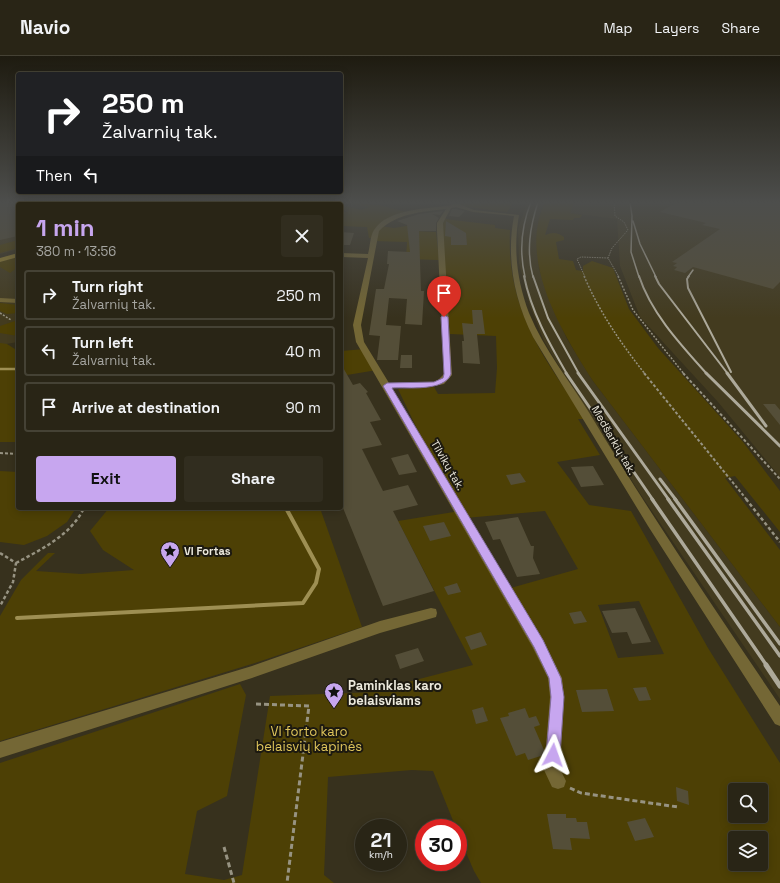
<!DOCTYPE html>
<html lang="en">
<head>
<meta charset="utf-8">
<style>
	body { margin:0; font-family:"Space Grotesk",sans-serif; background:#312d1f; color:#f1f3f6; height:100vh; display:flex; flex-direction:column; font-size:15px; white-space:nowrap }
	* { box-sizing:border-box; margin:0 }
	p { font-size:13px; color:#a5a5a1 }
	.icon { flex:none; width:22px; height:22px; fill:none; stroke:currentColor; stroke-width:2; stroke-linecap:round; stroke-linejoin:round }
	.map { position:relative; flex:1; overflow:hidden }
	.drawer { position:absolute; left:16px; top:146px; width:327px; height:308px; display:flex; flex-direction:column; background:#292516; border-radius:4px; box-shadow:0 2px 10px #0003,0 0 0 1px #454235 }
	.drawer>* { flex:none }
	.guide { position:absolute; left:16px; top:16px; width:327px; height:122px; border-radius:4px; box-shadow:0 2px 10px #0003,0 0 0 1px #454235; background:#202124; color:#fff; overflow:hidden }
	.fabs { position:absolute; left:728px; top:727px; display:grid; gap:8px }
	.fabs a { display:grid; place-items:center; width:40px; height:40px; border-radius:4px; background:#292516; box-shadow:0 2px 10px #0003,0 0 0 1px #454235; font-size:20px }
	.speed { position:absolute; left:355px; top:763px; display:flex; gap:8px; font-size:20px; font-weight:700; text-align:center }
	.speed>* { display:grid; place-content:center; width:52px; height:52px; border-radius:50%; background:#292516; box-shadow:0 2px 10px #0003,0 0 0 1px #454235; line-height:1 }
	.speed small { font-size:10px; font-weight:400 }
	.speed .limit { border:6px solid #d22; background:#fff; color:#111 }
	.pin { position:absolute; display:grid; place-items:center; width:34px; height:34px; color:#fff; margin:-41px -17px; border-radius:50% 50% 50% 0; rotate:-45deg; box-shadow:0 0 4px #0007 }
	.pin .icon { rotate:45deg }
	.me { position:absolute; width:44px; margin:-22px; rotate:4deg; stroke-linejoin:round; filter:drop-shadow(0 0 3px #0008) }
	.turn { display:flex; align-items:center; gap:14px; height:84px; padding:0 20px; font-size:18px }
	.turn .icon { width:52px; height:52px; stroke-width:2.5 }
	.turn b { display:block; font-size:28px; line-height:34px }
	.then { display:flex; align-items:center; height:38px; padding:0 20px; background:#0003; gap:8px; font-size:15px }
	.round { display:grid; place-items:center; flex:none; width:42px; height:42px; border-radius:4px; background:#312d1f }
	.summary { display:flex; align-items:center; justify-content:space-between; height:68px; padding:0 20px }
	h1 { font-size:24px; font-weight:600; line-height:30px; color:#c7a6ef }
	.primary-button { display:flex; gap:8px; margin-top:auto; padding:8px 20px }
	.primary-button a { flex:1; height:46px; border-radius:4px; background:#c7a6ef; color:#111; font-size:16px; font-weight:600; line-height:46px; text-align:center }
	.primary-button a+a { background:#312d1f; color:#f1f3f6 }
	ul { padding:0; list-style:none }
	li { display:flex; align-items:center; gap:12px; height:50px; margin:0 8px 6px; padding:0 12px; border:2px solid #454235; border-radius:4px }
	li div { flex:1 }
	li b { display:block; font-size:15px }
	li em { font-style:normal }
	header { display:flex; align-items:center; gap:24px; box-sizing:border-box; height:56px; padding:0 20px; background:#292516; border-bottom:1px solid #454235 }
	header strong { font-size:19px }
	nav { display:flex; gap:22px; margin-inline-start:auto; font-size:14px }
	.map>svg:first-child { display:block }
</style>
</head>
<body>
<header>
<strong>Navio</strong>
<nav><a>Map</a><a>Layers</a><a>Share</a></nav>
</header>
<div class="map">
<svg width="780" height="827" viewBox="0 0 780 827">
	<rect width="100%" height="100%" fill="#37311d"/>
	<path fill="#433b1f" d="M0 146H199L193 148H18V193L0 198Z
		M209 146H318L323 148H203Z
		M527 146H545L541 153 537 177 539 213 551 247 567 283 593 325 780 571V643L643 442 554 302 544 285 530 250 519 207 518 173Z
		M574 146H780V421L718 346 640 261 620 210 617 163 570 157Z
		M18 201V286L0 289V206Z"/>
	<path fill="#4d4005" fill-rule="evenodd" d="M344 146 379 149 410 157 380 170 394 172 412 169 413 175 436 176 439 204 406 203 407 186 373 185V182H369L367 171 341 170V157L346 155 341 153V149L361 154 369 151Z
		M456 146H514L507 156 454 149Z
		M545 146H574L570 157 582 159 580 162H574L573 164 550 163 545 179C553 176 557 176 564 181V184L556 186 559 203 573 205 576 214 583 215V210L592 205 613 212 629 253 658 292 743 386 780 435V476L735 420 725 422 780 494V571L593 325C563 278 517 204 545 146Z
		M445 163 495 169V172L510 174C506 252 543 302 586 363H578L600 399 557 406 589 449 631 455 708 592 780 707V827H481L474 815 458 778V772H456L433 715 412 714 328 721 324 819 334 827H0V707L240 628 246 639 227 740 197 755 185 818 224 824 242 819 270 640 404 635V627L473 609 398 465 460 455 440 421 398 333 434 331 438 338 495 337 497 312 496 280 450 278 440 174ZM545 455 578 513 507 533 465 462ZM639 545 664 598 618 602 598 549ZM735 734H761V760H735ZM735 782H761V808H735Z
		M18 184V192L0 197V189Z
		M18 201V211L10 217 0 211V206Z
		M0 247 18 249V257L7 258 0 255Z
		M18 264V280L0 277V270Z
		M0 287 7 288 18 295V386H0Z
		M365 293 377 314 341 320V295Z
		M0 415 18 416V452H76L67 466 47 480 24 489 0 486Z
		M109 452H320L362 571 255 607 0 685V560L21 524 48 497H55L36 515 81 518 134 514 103 494 90 475Z"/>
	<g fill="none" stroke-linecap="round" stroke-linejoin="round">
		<path stroke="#9e8f53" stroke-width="2.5" d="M0 313H18"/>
		<path stroke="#9e8f53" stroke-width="4" d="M17 562 303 547 316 527 319 513 286 452"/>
	</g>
	<path fill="#544e38" d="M0 146H18V180L0 184Z
		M677 146H780V226L773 233 693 211 685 217 674 214 677 211 673 210 677 207 672 206 720 173 702 169 706 167 660 156Z
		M452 153H456L465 155 459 161 449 160Z
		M443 155 440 159 432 158 439 162 436 167V175H419L421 235H424L422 269 405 268 407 243 389 242 386 269 401 270 398 304H377L380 280 369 279 376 233H384L389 208H387L388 195 410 196 407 169 397 165 419 158Z
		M446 165 466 177 467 189H451V181L445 180Z
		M341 176 354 177 350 189H341Z
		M472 254H482L485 278H477L480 308 463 307 462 285H464L462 267 473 268Z
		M401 299H412V312H400Z
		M341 308 353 329 360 327 368 336 366 337 381 364 370 366 382 389 362 393 383 435 408 429 418 449 393 455 434 535 383 550 341 447Z
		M763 348H775L780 354V369Z
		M408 398 417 416 399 419 391 402Z
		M593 410 604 429 581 431 571 411Z
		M520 417 526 426 511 429 506 419Z
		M518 461 531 490H534L533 502 540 518 517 521 500 483 493 484 485 466Z
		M444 466 451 480 430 485 423 470Z
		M457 527 461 536 448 539 444 531Z
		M635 552 651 586 632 588 627 576 612 577 602 555Z
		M581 555 587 566 574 568 569 557Z
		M481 576 487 589 471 594 465 581Z
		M418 592 424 605 400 613 395 599Z
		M646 631 651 644 639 645 633 632Z
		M607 633 614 655 582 656 576 634Z
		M483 651 488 665 476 668 472 654Z
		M525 652 529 662 536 660 540 669 534 671 544 694V699L528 704 525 697 516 700 500 662 509 660 508 657Z
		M676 731 688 735 689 749 677 745Z
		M547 758H566V762H576L577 766H587L590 783 570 782 572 794 553 793Z
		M645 762 654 781 635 785 627 766Z"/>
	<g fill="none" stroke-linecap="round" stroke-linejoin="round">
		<path stroke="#979382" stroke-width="1" stroke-dasharray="1.5 1" stroke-linecap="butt" d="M614 146 615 160 624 166 628 174 612 192 608 202 619 221
			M585 221 577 203 581 201 608 202"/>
		<path stroke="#979382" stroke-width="1.5" stroke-dasharray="2 1.5" stroke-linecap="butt" d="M584 220C600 257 620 286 645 318
			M618 220 633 254 684 318
			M0 257 11 264"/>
		<path stroke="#979382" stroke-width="2" stroke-dasharray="3 2" stroke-linecap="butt" d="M644 317 747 444
			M683 317 780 423
			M0 397 18 398"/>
		<path stroke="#979382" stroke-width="2.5" stroke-dasharray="3.5 2.5" stroke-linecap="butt" d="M746 443 780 486
			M0 497 16 507 13 526 0 550
			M16 507C42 493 71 479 84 452"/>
		<path stroke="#979382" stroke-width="3" stroke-dasharray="5 3" stroke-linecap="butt" d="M256 648 309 650 287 827
			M570 732 581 737 678 751
			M224 791 234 827"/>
		<path fill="#746735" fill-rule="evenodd" d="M384 146H389L386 148Z
			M446 146H454L474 154 519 159C513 193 517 225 529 257 544 294 570 325 590 358 650 458 715 554 780 650V670L775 668 648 470 533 281C514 243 506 202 514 160L473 156 456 151 451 152 443 167 452 319 444 328 434 330 392 332 543 584 562 622 564 641 560 713 566 725 564 731 558 733 552 731 544 714 550 641 548 622 533 592 356 286 353 269 368 202 341 201V197L368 198C370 191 370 180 374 174 388 152 429 153 452 149ZM446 153 437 167V174L444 318 438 324 434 326 389 327 364 286 361 269 379 175C397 157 421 156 446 153Z
			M0 242 18 243V247L0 246Z
			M431 552 436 553 437 557 436 561 380 577 252 622 0 702V686L252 610 380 565Z"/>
		<path fill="#99842d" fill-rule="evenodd" d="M18 197V201L0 206V202Z"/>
		<path stroke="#ada99a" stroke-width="1.5" d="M630 146 632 160 631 196 639 221
			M633 165 640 188 656 221
			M525 221C519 195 521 171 531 146
			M533 221C526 195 530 171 538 146
			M688 221 693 214"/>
		<path stroke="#ada99a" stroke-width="2" d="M524 220C531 255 549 287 567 318
			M533 220 548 262 579 318
			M639 220C651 257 681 289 707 318
			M655 220 659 228 728 318
			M689 220 687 223 688 232 731 316"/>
		<path stroke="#ada99a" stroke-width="3" d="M566 317 653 444
			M578 317 669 444
			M706 317 780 390
			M727 317 766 370
			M660 423 676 444"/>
		<path stroke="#ada99a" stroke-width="3.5" d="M652 443 767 610
			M668 443 780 600
			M675 443 780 588"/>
		<path stroke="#ada99a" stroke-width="5" d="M766 609 780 630"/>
	</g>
	<linearGradient id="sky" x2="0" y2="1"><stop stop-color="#1e1b10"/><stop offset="0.56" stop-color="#4d4e4c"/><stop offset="1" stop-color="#4d4e4c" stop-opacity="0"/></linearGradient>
	<rect width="780" height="262" fill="url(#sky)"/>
	<path fill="#c7a6ef" stroke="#816c9b" d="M444 259 448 261 451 318C444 336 408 331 392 332L543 584 561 622 564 641 560 699 558 704 553 706 548 704 546 699 551 641 549 622 534 591 383 330 387 327 434 326 443 322 444 318 441 261Z"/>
	<defs>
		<symbol id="sight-pin" viewBox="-11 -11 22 30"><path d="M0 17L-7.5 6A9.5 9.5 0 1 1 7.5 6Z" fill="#c7a6ef" stroke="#1c1910"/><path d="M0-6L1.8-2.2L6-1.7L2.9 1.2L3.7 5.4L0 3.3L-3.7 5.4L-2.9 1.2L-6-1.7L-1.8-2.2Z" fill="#111"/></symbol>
	</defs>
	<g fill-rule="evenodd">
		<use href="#sight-pin" x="159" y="484" width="22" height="30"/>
		<use href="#sight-pin" x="323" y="625" width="22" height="30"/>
	</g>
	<g text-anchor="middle" stroke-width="4" stroke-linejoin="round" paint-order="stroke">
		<g font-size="11" fill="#ece9dc" stroke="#1c1910">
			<text transform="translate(614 384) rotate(60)" y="4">Medšarkių tak.</text>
			<text transform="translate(448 409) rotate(60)" y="4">Tilvikų tak.</text>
		</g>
		<g font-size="11" font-weight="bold" fill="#ece9dc" stroke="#1c1910" text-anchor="start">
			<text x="184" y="499">VI Fortas</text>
		</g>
		<g font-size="13" font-weight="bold" fill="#ece9dc" stroke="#1c1910" text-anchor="start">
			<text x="348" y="634">Paminklas karo<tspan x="348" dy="15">belaisviams</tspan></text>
		</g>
		<g font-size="13" fill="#dfc55b" stroke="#1c1910">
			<text x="309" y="680">VI forto karo<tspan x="309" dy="15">belaisvių kapinės</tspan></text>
		</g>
	</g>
</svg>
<div class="fabs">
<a><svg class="icon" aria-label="search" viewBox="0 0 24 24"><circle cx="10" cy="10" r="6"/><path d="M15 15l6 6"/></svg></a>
<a><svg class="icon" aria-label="layers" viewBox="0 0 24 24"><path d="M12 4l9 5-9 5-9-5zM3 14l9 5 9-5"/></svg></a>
</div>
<div class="speed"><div>21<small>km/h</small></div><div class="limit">30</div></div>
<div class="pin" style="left:444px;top:261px;background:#d93025"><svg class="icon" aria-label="arrive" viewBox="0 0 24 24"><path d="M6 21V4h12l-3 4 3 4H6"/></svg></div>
<svg class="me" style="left:553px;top:699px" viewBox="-20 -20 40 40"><path d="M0-17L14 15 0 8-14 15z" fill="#c7a6ef" stroke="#fff" stroke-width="4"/></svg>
<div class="guide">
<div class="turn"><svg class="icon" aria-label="right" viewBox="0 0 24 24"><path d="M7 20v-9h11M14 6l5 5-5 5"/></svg><div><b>250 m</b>Žalvarnių tak.</div></div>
<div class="then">Then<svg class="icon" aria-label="left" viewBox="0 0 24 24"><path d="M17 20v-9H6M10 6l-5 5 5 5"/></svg></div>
</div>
<section class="drawer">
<div class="summary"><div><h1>1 min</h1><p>380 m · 13:56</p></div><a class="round"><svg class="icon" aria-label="close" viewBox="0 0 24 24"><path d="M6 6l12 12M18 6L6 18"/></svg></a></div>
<ul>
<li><svg class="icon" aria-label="right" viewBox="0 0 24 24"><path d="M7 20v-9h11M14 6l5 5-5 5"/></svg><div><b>Turn right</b><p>Žalvarnių tak.</p></div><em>250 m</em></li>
<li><svg class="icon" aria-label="left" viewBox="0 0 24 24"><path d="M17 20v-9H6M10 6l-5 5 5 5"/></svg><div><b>Turn left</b><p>Žalvarnių tak.</p></div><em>40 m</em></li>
<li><svg class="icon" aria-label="arrive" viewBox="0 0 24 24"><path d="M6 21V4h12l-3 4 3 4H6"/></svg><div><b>Arrive at destination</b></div><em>90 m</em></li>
</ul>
<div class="primary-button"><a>Exit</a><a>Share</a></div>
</section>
</div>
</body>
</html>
